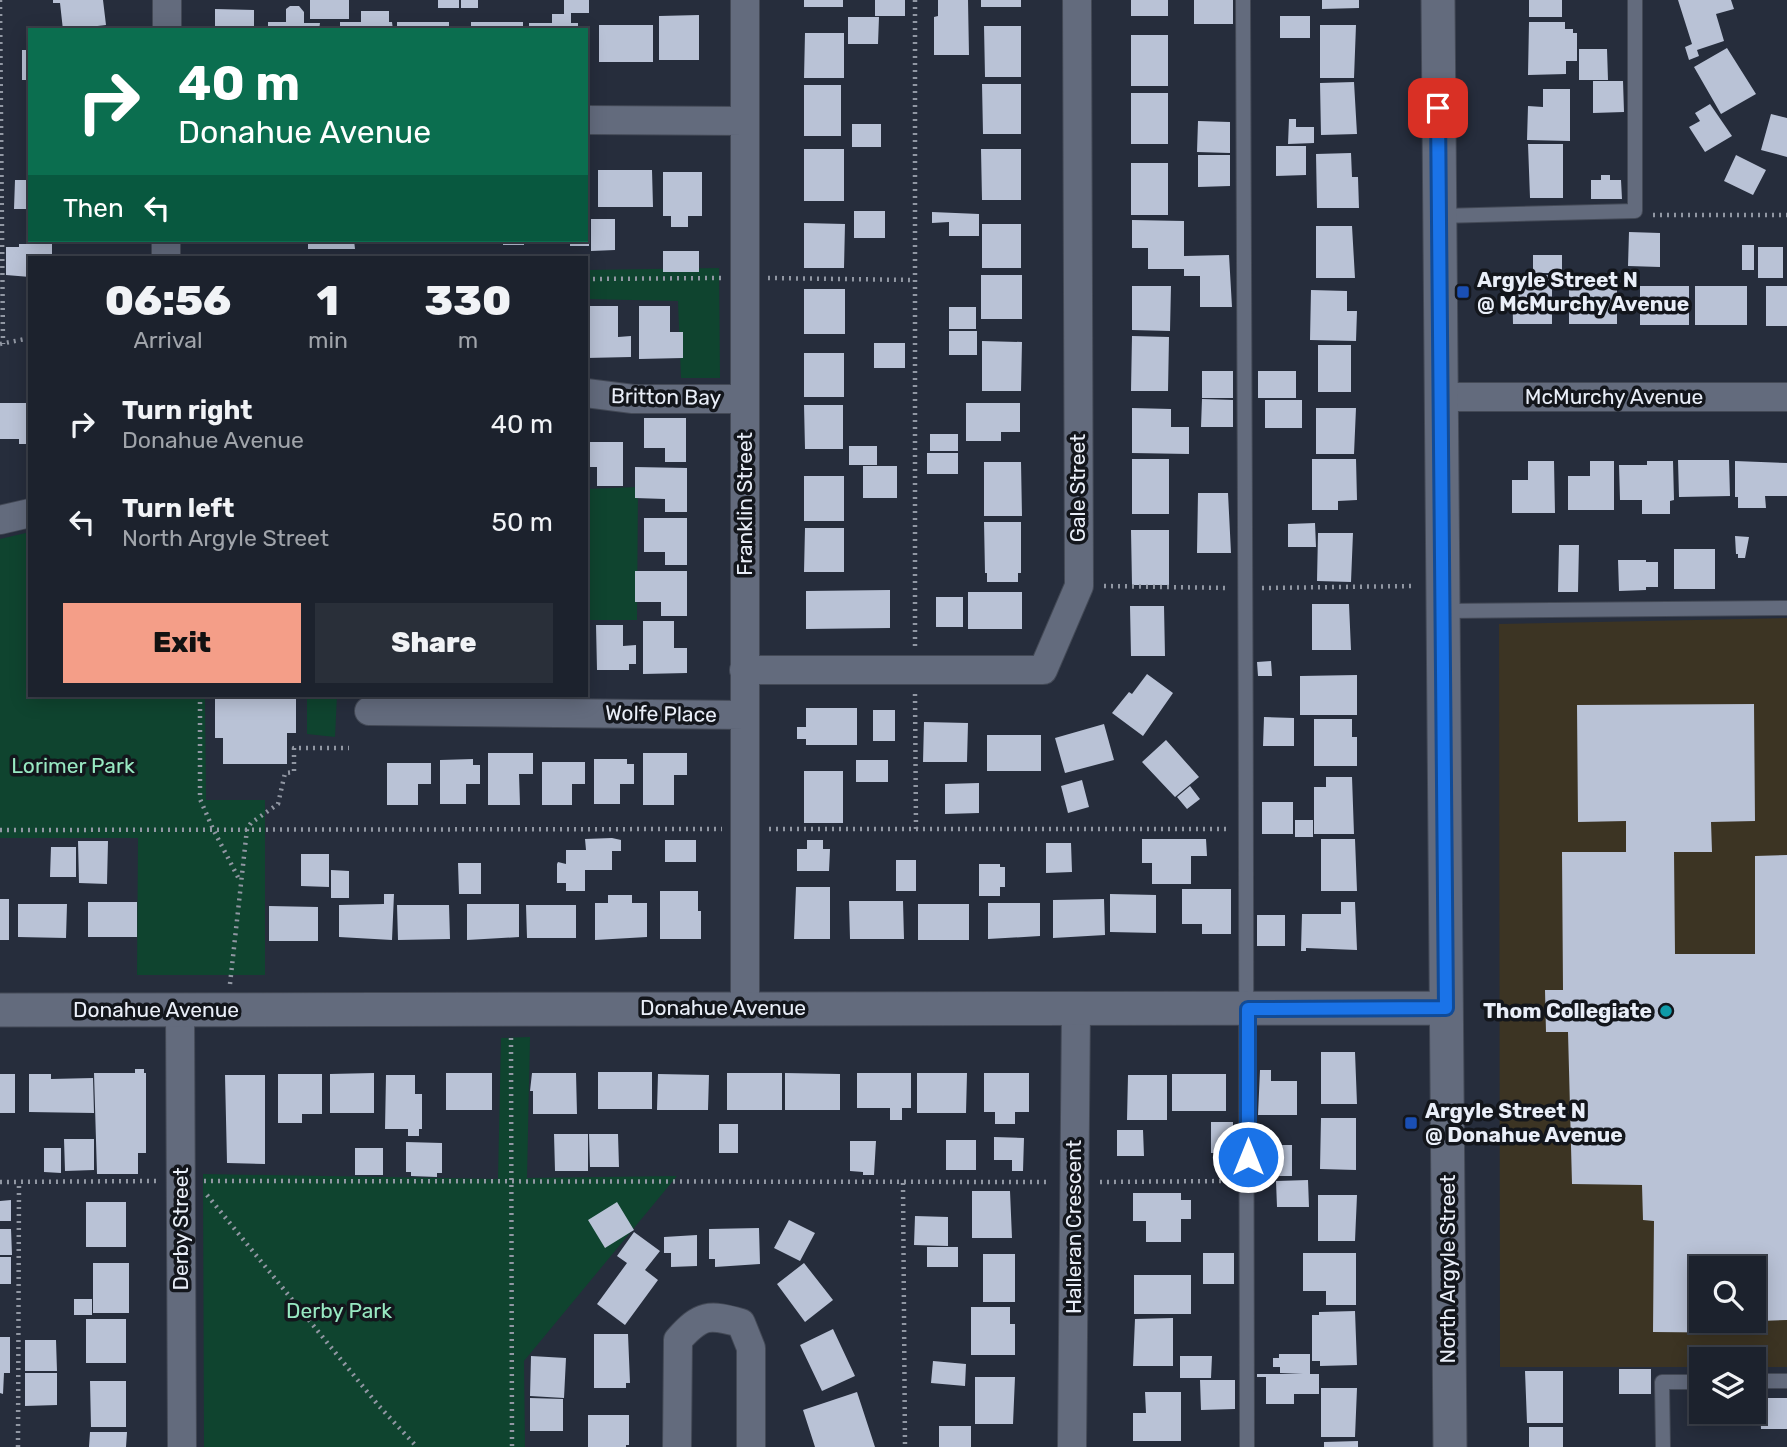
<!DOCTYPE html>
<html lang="en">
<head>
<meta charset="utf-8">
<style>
	body { margin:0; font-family:Rubik,sans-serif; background:#292f39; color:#f1f3f6; height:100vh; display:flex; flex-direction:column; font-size:26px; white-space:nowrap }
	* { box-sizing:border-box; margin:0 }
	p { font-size:23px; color:#a0a4aa }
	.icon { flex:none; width:38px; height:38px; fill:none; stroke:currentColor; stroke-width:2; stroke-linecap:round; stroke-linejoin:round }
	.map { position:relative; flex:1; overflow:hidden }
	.sheet { position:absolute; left:28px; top:256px; width:560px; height:441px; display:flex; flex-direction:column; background:#1c222d; border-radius:0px; box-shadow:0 4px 18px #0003,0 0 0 2px #3a3f49 }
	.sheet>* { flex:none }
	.top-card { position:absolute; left:28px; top:28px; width:560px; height:214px; border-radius:0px; box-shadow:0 4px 18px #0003,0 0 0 2px #3a3f49; background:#0b6e4f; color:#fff; overflow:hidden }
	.tools { position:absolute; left:1689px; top:1256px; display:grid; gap:14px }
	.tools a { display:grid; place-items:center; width:77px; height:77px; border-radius:0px; background:#1c222d; box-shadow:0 4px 18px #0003,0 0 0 2px #3a3f49; font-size:35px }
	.pin { position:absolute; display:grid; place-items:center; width:60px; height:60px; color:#fff; margin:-30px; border-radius:14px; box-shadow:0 4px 10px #0006 }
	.me { position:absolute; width:77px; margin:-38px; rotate:0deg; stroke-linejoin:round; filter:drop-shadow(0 0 5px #0008) }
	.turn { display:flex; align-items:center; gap:24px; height:147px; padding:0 35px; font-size:32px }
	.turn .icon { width:91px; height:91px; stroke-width:2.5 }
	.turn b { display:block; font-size:49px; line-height:60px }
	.then { display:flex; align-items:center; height:66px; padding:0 35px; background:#0003; gap:14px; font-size:26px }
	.eta { display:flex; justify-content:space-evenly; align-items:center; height:119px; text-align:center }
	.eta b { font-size:42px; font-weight:800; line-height:49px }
	.primary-button { display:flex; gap:14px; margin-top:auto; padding:14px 35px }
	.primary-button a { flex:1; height:80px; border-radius:0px; background:#f49e88; color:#111; font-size:28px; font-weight:800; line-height:80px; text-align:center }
	.primary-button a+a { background:#292f39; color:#f1f3f6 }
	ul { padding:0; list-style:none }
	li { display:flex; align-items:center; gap:21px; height:98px; padding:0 35px }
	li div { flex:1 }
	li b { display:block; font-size:26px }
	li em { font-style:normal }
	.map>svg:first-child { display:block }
</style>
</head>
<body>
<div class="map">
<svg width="1787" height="1447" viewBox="0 0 1787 1447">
	<rect width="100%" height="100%" fill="#262d3c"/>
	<path fill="#3c3423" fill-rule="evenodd" d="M1787 618V1367H1754V1360H1701V1367H1500L1499 624ZM1701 1269H1754V1321H1701Z"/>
	<path fill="#0f442f" d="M719 268 720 378H681L678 301 586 299V270Z
		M638 487 637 620H586V489Z
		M30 532V695H205L206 800H265V975H137L138 838H0V539Z
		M307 695H337L335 737 307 734Z
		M530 1037 527 1178 677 1176 524 1361 525 1447H204L203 1174 498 1179 501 1038Z"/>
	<path fill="#b9c2d6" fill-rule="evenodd" d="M53 0H103L106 25 89 27 90 30H63L60 3H53Z
		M310 0H349V19H310Z
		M438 0H459V8H438Z
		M461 0H478V8H461Z
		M564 0H589V13H571V23H578V30H529V23H552V14H564Z
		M804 0H843V7H804Z
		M875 0H905V16H875Z
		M938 0H968L969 55H934V17L938 16Z
		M981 0H1021V7H981Z
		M1131 0H1168V16H1131Z
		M1194 0H1233V24H1194Z
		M1322 0H1359V8L1322 9Z
		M1529 0H1562V17H1529Z
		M1678 0H1731L1734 9 1716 14 1724 41 1697 50 1699 56 1689 60 1685 47 1692 44Z
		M290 6H299L304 12V23H320L319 30H268V22H286V9Z
		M215 9 254 10V30H215Z
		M361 11H389V22H392L393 30H340V22H361Z
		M699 15V60H659V16Z
		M1280 16H1310V38H1280Z
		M848 17H879L878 44H848Z
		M397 22H449V30H397Z
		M471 22H523V30H471Z
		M1529 22H1565V29H1573V33H1577V61H1566V74L1528 75Z
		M599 25H653V62H599Z
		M1320 25H1356L1354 78H1320Z
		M984 26H1021V77H985Z
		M805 33H844V78H804Z
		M1131 35H1168V86H1131Z
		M1727 48 1756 94 1721 114 1694 67Z
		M1579 49H1607L1608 80H1579Z
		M22 50H30V80H22Z
		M1593 81H1623L1624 112 1593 113Z
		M1354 82 1357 134 1321 135 1320 83Z
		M982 84H1021V134H983Z
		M804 85H841V136H804Z
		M1543 89H1570V141L1527 140 1528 106 1543 107Z
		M1131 93H1168V144H1131Z
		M1710 104 1732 136 1705 152 1689 127 1700 121 1695 113Z
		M1771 114 1787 118V157L1761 150Z
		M1289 119H1296V127H1314V143L1288 144Z
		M1198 121 1230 122V153L1197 152Z
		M852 124H881V147H852Z
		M1528 144H1563V198H1530Z
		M1276 146H1306V175L1276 176Z
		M804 149H844V201H804Z
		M981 149H1021V200H982Z
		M27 152H30V178H27Z
		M1351 153 1352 177H1358L1359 208H1317L1316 154Z
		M1198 155H1230V186L1198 187Z
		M1736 155 1766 170 1753 195 1724 181Z
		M1131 163H1168V215H1131Z
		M598 170H652L653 207H598Z
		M663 172H702V216H688V227H671V216H663Z
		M1601 175H1610V180H1621L1622 199H1591V180H1601Z
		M15 180H30V209H14Z
		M854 211H885V238H854Z
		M932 212 979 214V236H949V222L932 223Z
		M586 216H589V246H570V240H586Z
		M591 219H615V250L591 251Z
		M1132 220 1184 221V256L1229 255 1232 307H1200V276H1184V269H1148V248H1132Z
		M804 223 845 224 844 268H804Z
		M982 224H1021V268H982Z
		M1316 226H1352L1355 278H1316Z
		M1629 232 1660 233V267L1628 266Z
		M69 240H103V243H69Z
		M308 240H354L355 249H308Z
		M503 240H524V245H503Z
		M19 244H52V257H30V277L6 275V247H19Z
		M1742 245H1754V270H1742Z
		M1758 247H1783V278H1758Z
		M663 251H699V272H663Z
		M1533 255H1562V273H1533Z
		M981 275H1022V319H981Z
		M1512 275H1552V324H1513Z
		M1132 286H1171L1170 331 1132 330Z
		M1569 286H1617V324H1569Z
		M1640 286H1689V325H1640Z
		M1695 286H1747V325H1695Z
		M1766 286H1787V326H1766Z
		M804 289H845V334H804Z
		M1311 290 1347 291V311H1357L1356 341 1310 340Z
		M586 306H618V337L631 336V357L586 358Z
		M639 306H670V332H683V358L639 359Z
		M949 307H976V329H949Z
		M949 331H977V355H949Z
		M1132 336 1169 337 1168 391H1131Z
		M982 341 1022 342 1021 391H982Z
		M874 343H905V368H874Z
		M1318 345H1351V392H1318Z
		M804 353H844V397H804Z
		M1202 371H1233V398H1202Z
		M1258 371H1296V398H1258Z
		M1202 399 1233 400V427H1201Z
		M1265 400H1302V428H1265Z
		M0 403H30V444H19V439H0Z
		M966 403H1020V432H1001V441H966Z
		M804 405H843V449H805Z
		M1132 408 1171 409V427H1189V454L1132 453Z
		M1316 408H1356L1354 454H1316Z
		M644 418H686V462H665V448H644Z
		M930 434H958V451H930Z
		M590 442H623V486H597V467H586V448H590Z
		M849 446H877V465H849Z
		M927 453H958V474H927Z
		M1132 459H1169V514H1132Z
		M1312 459H1356L1357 500 1338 501V510H1312Z
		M1678 460H1729L1730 496 1679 497Z
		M1528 461H1554L1555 513H1512V480H1528Z
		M1590 461H1614V510H1568V476H1590Z
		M1647 461H1673L1674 500 1670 501V514H1642V500H1620L1619 465H1647Z
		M1735 461 1787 463V496H1765L1766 508H1738V497H1735Z
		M984 462H1021L1022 516H984Z
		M863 466H897V498H863Z
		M635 467 687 468V512H665V499L635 498Z
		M804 476H844V521H804Z
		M1198 493H1228L1231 553H1197Z
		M644 518H687V565H665V552H644Z
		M984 522H1021V573H1018V582H987V573H985Z
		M1315 523 1316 547H1288V524Z
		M805 528H844V572H804Z
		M1131 530H1169V585H1132Z
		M1318 533H1353L1351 582 1317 581Z
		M1735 536 1749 537 1745 558H1738V554H1736Z
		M1559 545H1579L1578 592H1558Z
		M1674 549H1715V589H1674Z
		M1618 560H1646V562H1658V587H1646V590L1619 591Z
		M635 571H687V616H661V602H635Z
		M890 590V628L806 629V591Z
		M968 592H1022V629H968Z
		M936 597H963V627H936Z
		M1312 604H1349L1351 650H1312Z
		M1130 606H1164L1165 656H1131Z
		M643 621H674V648H687V673L643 674Z
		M596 625H623V646L636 645V664H629V670H597Z
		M586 653H590V671H586Z
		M1271 661 1272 676H1258L1257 662Z
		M1147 674 1173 693 1143 736 1112 713 1129 692 1132 694Z
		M1357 675V715H1300V676Z
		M215 695H296V733H287V764H223V738H215Z
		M1754 704 1755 821 1711 822 1712 852H1674L1675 954H1755V856L1787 855V1320L1759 1321V1333L1653 1332 1654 1221 1643 1220 1642 1185 1572 1184 1568 1032H1546L1545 990H1563L1562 852H1626V821L1578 822 1577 705ZM1701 1269H1754V1321H1701Z
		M806 708H857V745H806V739H797V727H806Z
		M873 710H895V741H873Z
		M1264 717 1294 718V746H1263Z
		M1314 719H1352V737H1357V766H1314Z
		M924 722 968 723 967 762H923Z
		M1104 724 1114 760 1065 773 1055 738Z
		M987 735H1041V771H987Z
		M1166 740 1199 777 1175 797 1142 762Z
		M488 753H533V774H519L520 805H488Z
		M643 753H687V775H674V805H643Z
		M473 759V765H480V784H466V804H440V760Z
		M594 759H627V764H634V784H620V804H594Z
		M856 760H888V782H856Z
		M542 762H585V784H572V805H542Z
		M387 763H431V784H418V805H387Z
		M804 771H843V823H804Z
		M1326 777H1352L1354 834H1314V787H1326Z
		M1082 780 1089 807 1068 813 1061 786Z
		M979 783V813L945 814V784Z
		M1190 786 1200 799 1187 809 1177 797Z
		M1262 802H1293V834H1262Z
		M1295 820H1313V837H1295Z
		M612 838 621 840V851H612V870H585V891H566V883H557V864L558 862 566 864V850H586L585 839Z
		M1142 839H1206L1207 856H1191V884H1152V863H1142Z
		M1321 839H1355L1357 891H1321Z
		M665 840H696V862H665Z
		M807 840H823V849H830L829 871H797V849H807Z
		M78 841H108L107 884 79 883Z
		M1046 843H1071L1072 872 1046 873Z
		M51 847H76V877H50Z
		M301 854H329V887L301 886Z
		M896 860H916V891H896Z
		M458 863H481V894H459Z
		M979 864H1000V867H1005V887H1000V896H979Z
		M331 870 349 871V898H331Z
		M796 887H830V939H794Z
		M1182 889H1231V934H1202V924H1182Z
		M660 891H698V911H701V939H660Z
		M384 894H394L392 940 339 937V905L384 904Z
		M1110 894 1156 895V933L1110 932Z
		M608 895H632V903H647V937L595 940V903H608Z
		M0 899H9V940H0Z
		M1104 899 1105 935 1053 938V900Z
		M849 901H903L904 939H850Z
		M88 902H137V937H88Z
		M1341 902H1355L1357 950 1306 948V951H1301L1302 914H1341Z
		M988 903H1040V936L988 939Z
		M18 904H67L66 938 18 937Z
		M467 904H519V937L467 940Z
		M918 904H969V940H918Z
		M397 905H449L450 939 398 940Z
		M526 905H576V938H527Z
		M269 906 318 907V941H269Z
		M1257 915H1285V946H1257Z
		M1321 1052H1355L1357 1104H1321Z
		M135 1069H144V1073H146V1153H138V1174H97L94 1073H135Z
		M1260 1070H1271V1081H1297V1115H1258Z
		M598 1072H652V1109H598Z
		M374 1073V1113H330V1074Z
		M446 1073H492V1110H446Z
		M532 1073H576L577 1114H533V1091H530Z
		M727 1073H782V1110H727Z
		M785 1073 840 1074V1110H785Z
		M857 1073H911V1108H902V1120H890V1108H857Z
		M917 1073H967L966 1113H917Z
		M984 1073H1029V1112H1015V1124H995V1112H984Z
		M0 1074H15V1113H0Z
		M29 1074H51V1079L93 1078 94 1113 29 1112Z
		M278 1074H322V1114H302V1123H278Z
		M658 1074 709 1075 708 1110H657Z
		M1172 1074H1226V1111H1172Z
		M225 1075H265V1164L227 1163Z
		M386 1075H415V1094H422V1129H419V1136H408V1129H385Z
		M1128 1075H1167V1120H1127Z
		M1321 1118H1356V1170L1320 1169Z
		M1211 1122H1233V1153H1211Z
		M719 1124H738V1153H719Z
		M1117 1130H1143L1144 1156H1117Z
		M554 1134H588V1171H555Z
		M589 1134H618L619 1167H590Z
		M994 1137 1024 1138 1023 1171H1012V1160H994Z
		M64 1139H94V1170L65 1171Z
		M946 1140H976V1170H946Z
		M850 1141H876L874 1175H863V1172L850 1171Z
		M406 1142 442 1143V1173H437V1177L411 1176V1172H406Z
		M1258 1145H1292V1176H1258Z
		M44 1148H61V1173L44 1172Z
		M355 1148H383V1175H355Z
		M1308 1180 1309 1207H1277L1276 1181Z
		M972 1191H1010L1012 1238H972Z
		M1133 1193H1181V1200H1191V1219H1181V1242H1146V1221H1133Z
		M1318 1195H1357L1355 1241H1318Z
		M11 1200V1221H0V1201Z
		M86 1202H126V1247H86Z
		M617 1202 634 1230 605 1248 588 1220Z
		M915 1216 948 1217V1246L914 1245Z
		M789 1220 815 1233 800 1261 774 1248Z
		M759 1228 760 1264 715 1267V1259H709V1229Z
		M0 1229H11L12 1255H0Z
		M634 1232 660 1251 645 1270 658 1280 625 1325 597 1304 627 1263 617 1256Z
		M697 1235V1266L671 1267V1253H664V1237Z
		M927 1247H958V1267H927Z
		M1203 1253H1234V1284H1203Z
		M1303 1253H1356V1305H1326V1291H1303Z
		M983 1254H1015V1302H983Z
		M0 1257H11V1284H0Z
		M93 1263H129V1313H93Z
		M804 1263 833 1300 805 1322 777 1284Z
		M1134 1275H1191V1314H1134Z
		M74 1299H92V1315H74Z
		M971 1307H1010V1324H1015V1355H971Z
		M1355 1311 1357 1365 1320 1366V1361H1312V1315H1319V1312Z
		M1173 1318V1366H1133L1135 1319Z
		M86 1319H126V1363H86Z
		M833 1329 855 1376 822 1391 800 1345Z
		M594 1334H628L630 1383H626V1388H594Z
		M0 1337H10V1373H4L3 1394 0 1393Z
		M25 1340H56L57 1371H25Z
		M1279 1354H1310V1374H1319V1394H1294V1404H1266V1377H1257V1374H1303L1280 1373V1367H1273V1358H1279Z
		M531 1356 566 1358 564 1398 530 1396Z
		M1180 1356H1212L1211 1378H1180Z
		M933 1361 966 1364 965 1386 931 1383Z
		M1619 1369H1651V1394H1619Z
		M1525 1371H1563V1423H1527Z
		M25 1373H57V1405L25 1406Z
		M975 1377H1015L1013 1424H975Z
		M1200 1380H1235V1409L1201 1410Z
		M90 1381H126V1427H91Z
		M1321 1388H1357L1355 1437H1321Z
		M857 1392 875 1447H815L803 1410Z
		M1145 1392H1181V1441H1133V1413H1146Z
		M1696 1394H1701V1412H1749V1420H1734V1425H1697Z
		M530 1398 563 1399V1431H530Z
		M1760 1398H1787V1429H1761Z
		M588 1415H629V1445H626V1447H588Z
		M939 1426H971V1447H939Z
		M1529 1427H1563V1447H1529Z
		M90 1432H127L126 1447H89Z
		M1358 1441V1447H1324V1442Z"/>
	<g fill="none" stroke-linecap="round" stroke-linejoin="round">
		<defs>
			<path id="service" d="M1243 0C1244 482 1248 965 1247 1447
				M1440 216 1635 211V0
				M1443 611 1787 608
				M1754 1381H1787
				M1663 1447 1662 1382H1701"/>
			<path id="minor" d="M167 30V0
				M586 120 745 121
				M166 257V240
				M586 393 633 399H745
				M1440 397H1787
				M0 520 30 513
				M744 670H1043L1079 586 1077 0
				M369 711 744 715
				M745 1008V0
				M180 1010 182 1447
				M677 1447 678 1340C701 1314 709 1314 741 1323L751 1348V1447
				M1072 1447 1076 1007"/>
			<path id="tertiary" d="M1438 0 1450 1447
				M0 1010 1446 1008"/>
		</defs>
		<use href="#service" stroke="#434956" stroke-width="16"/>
		<use href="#minor" stroke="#434956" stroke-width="30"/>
		<use href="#tertiary" stroke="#434956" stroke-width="35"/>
		<path stroke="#9197a3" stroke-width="4.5" stroke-dasharray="2 5" stroke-linecap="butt" d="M0 0 3 344
			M915 0V647
			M1653 215H1787
			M768 278 914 280
			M586 279 721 278
			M0 344 30 338
			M1104 586 1228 588
			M1262 588 1414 586
			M915 694 916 829
			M200 695V799L213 829 240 881
			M769 829H1229
			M0 830 722 829
			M230 984 247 829 251 823 278 804 285 773 294 772V748H349
			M511 1038 512 1447
			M204 1181 1049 1182
			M0 1182 157 1181
			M1100 1182 1228 1181
			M903 1183 905 1447
			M207 1195 378 1405 417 1447
			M18 1447 19 1182"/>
		<use href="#service" stroke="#636b7d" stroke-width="14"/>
		<use href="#minor" stroke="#636b7d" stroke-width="28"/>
		<use href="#tertiary" stroke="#636b7d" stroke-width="33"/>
	</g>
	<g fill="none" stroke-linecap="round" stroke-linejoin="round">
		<defs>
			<path id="route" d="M1248 1157V1009L1446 1008 1438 108"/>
		</defs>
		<use href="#route" stroke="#114b97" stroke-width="18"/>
		<use href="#route" stroke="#1a73e8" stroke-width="12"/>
	</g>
	<g fill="#1a4fb4" stroke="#13161c" stroke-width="2.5">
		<rect x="1456" y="285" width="14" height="14" rx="3.5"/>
		<rect x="1404" y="1116" width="14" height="14" rx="3.5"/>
	</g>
	<circle fill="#0f9aa8" stroke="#13161c" stroke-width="2.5" cx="1666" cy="1011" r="7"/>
	<g text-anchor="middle" stroke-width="7" stroke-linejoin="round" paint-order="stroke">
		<g font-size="21" font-weight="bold" fill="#e9eef8" stroke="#13161c" text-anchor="start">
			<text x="1477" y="287">Argyle Street N<tspan x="1477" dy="24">@ McMurchy Avenue</tspan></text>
			<text x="1652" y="1018" text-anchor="end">Thom Collegiate</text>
			<text x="1425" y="1118">Argyle Street N<tspan x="1425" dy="24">@ Donahue Avenue</tspan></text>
		</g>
		<g font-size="21" fill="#e9eef8" stroke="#13161c">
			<text transform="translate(666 397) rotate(1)" y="7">Britton Bay</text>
			<text x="1614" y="404">McMurchy Avenue</text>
			<text transform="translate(1078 488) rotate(-90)" y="7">Gale Street</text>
			<text transform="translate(745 504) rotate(-90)" y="7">Franklin Street</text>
			<text transform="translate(661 714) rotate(1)" y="7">Wolfe Place</text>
			<text x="723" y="1015">Donahue Avenue</text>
			<text x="156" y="1017">Donahue Avenue</text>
			<text transform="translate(1074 1227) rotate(-90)" y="7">Halleran Crescent</text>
			<text transform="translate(181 1229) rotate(-90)" y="7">Derby Street</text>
			<text transform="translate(1448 1269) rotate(-90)" y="7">North Argyle Street</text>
		</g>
		<g font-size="21" fill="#98e9c2" stroke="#13161c">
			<text x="73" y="773">Lorimer Park</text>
			<text x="339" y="1318">Derby Park</text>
		</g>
	</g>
</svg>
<div class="tools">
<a><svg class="icon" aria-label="search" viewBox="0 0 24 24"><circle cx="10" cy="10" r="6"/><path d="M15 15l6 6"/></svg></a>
<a><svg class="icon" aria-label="layers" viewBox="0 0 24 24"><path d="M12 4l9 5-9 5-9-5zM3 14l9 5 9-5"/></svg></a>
</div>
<div class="pin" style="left:1438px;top:108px;background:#d93025"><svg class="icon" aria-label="arrive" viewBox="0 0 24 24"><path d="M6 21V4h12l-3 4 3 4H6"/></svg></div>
<svg class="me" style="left:1248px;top:1157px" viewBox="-20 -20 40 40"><circle r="17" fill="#1a73e8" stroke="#fff" stroke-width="3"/><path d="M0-11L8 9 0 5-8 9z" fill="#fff"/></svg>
<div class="top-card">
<div class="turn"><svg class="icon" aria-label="right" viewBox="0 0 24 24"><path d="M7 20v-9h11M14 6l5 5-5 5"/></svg><div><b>40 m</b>Donahue Avenue</div></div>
<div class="then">Then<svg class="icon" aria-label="left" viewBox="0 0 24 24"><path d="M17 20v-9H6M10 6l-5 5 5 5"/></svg></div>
</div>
<section class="sheet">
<div class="eta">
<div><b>06:56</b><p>Arrival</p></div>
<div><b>1</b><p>min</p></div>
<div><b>330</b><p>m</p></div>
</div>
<ul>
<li><svg class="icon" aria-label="right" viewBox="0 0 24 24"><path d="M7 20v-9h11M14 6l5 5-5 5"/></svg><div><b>Turn right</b><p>Donahue Avenue</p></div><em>40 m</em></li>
<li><svg class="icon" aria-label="left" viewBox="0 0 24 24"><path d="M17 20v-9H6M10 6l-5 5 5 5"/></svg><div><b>Turn left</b><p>North Argyle Street</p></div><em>50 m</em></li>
</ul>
<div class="primary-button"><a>Exit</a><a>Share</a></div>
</section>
</div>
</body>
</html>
